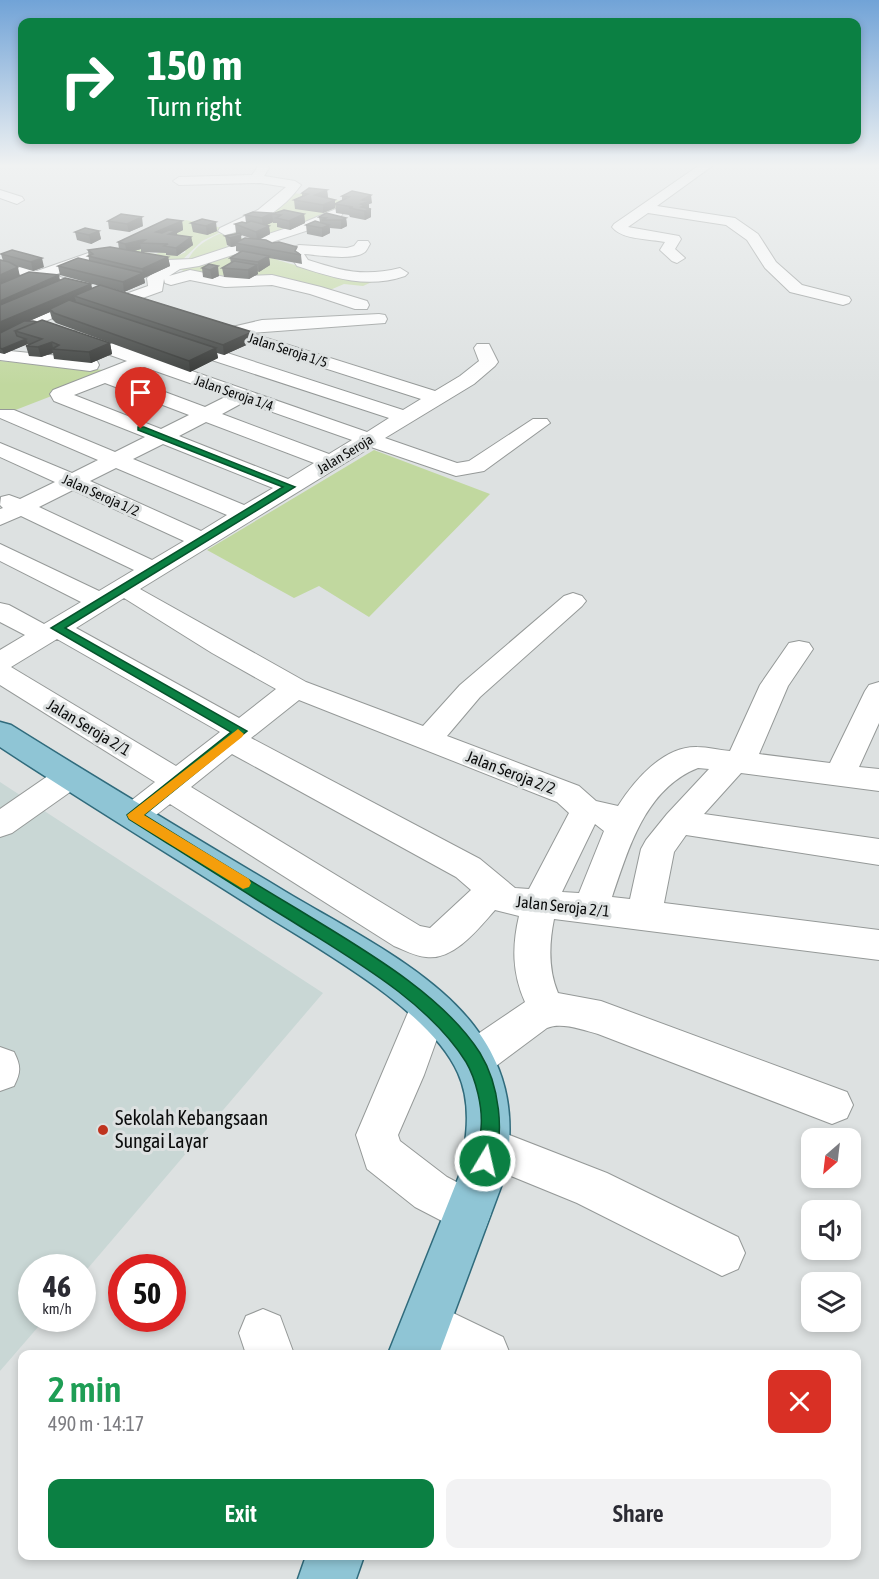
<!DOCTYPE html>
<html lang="en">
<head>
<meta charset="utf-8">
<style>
	body { margin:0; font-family:"Asap Condensed",sans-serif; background:#f2f2f3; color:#2b2b33; height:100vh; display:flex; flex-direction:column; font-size:22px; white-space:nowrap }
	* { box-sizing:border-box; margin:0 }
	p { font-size:20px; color:#7c7c81 }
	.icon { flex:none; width:33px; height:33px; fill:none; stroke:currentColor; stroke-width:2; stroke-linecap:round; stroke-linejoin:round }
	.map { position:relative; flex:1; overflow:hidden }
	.sheet { position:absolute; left:18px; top:1350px; width:843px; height:210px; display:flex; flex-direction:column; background:#fff; border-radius:12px; box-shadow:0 3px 9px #0003 }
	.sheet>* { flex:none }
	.hud { position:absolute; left:18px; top:18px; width:843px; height:126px; border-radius:12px; box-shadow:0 3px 9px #0003; background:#0b8043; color:#fff; overflow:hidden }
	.needle { width:39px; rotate:208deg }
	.controls { position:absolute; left:801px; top:1128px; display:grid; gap:12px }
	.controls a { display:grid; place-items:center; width:60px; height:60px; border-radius:12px; background:#fff; box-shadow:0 3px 9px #0003; font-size:30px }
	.speed { position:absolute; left:18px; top:1254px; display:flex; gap:12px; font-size:30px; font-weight:700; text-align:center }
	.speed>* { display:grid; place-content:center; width:78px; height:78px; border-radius:50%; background:#fff; box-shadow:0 3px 9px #0003; line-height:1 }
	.speed small { font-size:15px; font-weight:400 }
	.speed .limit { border:9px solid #d22; background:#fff; color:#111 }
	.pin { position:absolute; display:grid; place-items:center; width:51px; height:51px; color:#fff; margin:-62px -26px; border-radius:50% 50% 50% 0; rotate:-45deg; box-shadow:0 0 6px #0007 }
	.pin .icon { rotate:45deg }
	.me { position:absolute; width:66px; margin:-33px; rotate:9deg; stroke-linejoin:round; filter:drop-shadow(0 0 4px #0008) }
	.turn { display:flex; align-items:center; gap:21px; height:126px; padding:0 30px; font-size:27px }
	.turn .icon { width:78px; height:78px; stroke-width:2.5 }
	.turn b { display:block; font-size:42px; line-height:51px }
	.round { display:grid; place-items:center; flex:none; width:63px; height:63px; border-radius:12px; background:#f2f2f3 }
	.overview { display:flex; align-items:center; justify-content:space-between; height:102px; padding:0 30px }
	h1 { font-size:36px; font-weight:600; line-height:45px; color:#1e9e55 }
	.cta { display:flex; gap:12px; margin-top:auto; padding:12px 30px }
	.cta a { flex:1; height:69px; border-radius:12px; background:#0b8043; color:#fff; font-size:24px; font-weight:600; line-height:69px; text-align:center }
	.cta a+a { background:#f2f2f3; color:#2b2b33 }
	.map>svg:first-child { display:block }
</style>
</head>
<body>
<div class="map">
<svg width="879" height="1579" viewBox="0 0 879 1579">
	<rect width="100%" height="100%" fill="#dde1e1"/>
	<path fill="#c9d7d5" d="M0 782 323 993 83 1274 82 1268H32V1318L45 1319 0 1371Z"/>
	<path fill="#c1d89f" d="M290 193 318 195 346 202 347 206 306 226 273 222 281 224 277 227 285 229 270 234 236 233 240 234V238L256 241 226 245 230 248 187 262C198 236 230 232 252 220 265 212 277 201 290 193Z
		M186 220 227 229 202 241 180 262 119 251 144 249 143 252 156 254 161 252 177 256 186 252 183 250 185 244 175 234 182 230 168 227Z
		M247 246C280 267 334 272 374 281L363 286 344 284 330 290 250 279 258 274 234 270 222 276C209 272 192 277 180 269L194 264 216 266 207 263Z
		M0 361 116 371 0 416Z
		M374 450 490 494 369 617 319 586 294 598 207 550Z"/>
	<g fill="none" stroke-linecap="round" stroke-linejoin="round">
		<defs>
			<path id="minor" d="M263 164 269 168 264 176 295 181 301 185C284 209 254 228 225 235L218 231 220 228 258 210 286 187 260 183 179 185 173 181 179 177 252 175 259 165Z
				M701 164H715L657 206 735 218 758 234 776 262 802 285 849 297 851 300 849 303 843 305 790 292 765 268 747 240 726 225 648 213 628 227 679 236 681 239 675 249 685 258 677 263 672 261 660 250 665 242C650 239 622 240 612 227L614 224Z
				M0 190 22 197 24 200 17 204 0 198Z
				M336 209 341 210 343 213 341 216 315 228 272 242 292 248 299 245 347 248 354 246 358 241H368L370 244C368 247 367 250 365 252 354 261 318 255 304 254L308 260C342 271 364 277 400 268L408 273 405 276C367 289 334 278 297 266L291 257 260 246 199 266 180 269 169 276 190 270 225 277 272 275 321 287 367 301 369 305 367 309H355L310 294 272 285 225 287 190 280 171 285 165 283 164 279 162 291 126 304 120 302 118 299 120 296 148 286 147 278 159 268 98 259 54 275 72 281 74 284 72 287 66 289 39 281 0 295V285L22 276 0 270V260L37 271 97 250 167 260 192 259 305 222Z
				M90 292 98 297 96 300 0 340V329Z
				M379 314 385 315 387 319 385 323 251 333 435 391 460 376 479 361 474 348 477 344H489L498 362 495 366 474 384 385 438 457 463 469 461 533 419H547L550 423 484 471 456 476 371 447 140 589 306 682 423 726 460 685 564 596 573 593 582 596 586 601 582 606 480 697 447 736 579 786 596 801 618 806C634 781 663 746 697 747 708 747 719 750 730 751L760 685 789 643 799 641 809 643 813 649 788 686 759 754 830 763 865 691 869 685 879 682V723L859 767 879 769V791L741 773 704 814 879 839V865L686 835 674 852 664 903 879 930V960L554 919C549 944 548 969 558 993L601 1001 847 1092 853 1105 847 1118 832 1124 598 1034C583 1030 562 1022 547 1028L488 1072 474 1077 460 1072 454 1059 460 1046 525 1002C512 973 512 946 519 916L495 910C479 928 454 961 426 957 415 956 404 950 394 946L170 804C154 816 143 829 123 823L118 815 123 807 155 782 0 685V650L25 635 0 622V603L9 605 44 624 81 602 0 561V544L99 591 134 570 21 516 0 525V509L3 508 0 505 1 497 9 495 20 499 55 482 0 457V443L72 473 98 460 0 418V410H14L115 452 145 437 54 401 50 394 53 390 127 361 65 339 62 335 65 331H77L367 432 389 418 172 347 169 343 172 339H184L403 410 421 399 206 330 203 326 206 322 212 321 232 327 262 320ZM144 367 227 396 205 407 122 376ZM105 383 189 415 161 429 74 395ZM244 402 352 440 329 454 222 414ZM206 422 314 463 288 479 179 436ZM163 444 273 488 244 505 133 459ZM116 468 227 515 201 531 90 481ZM73 490 184 541 152 560 39 507ZM124 598 212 653 276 689 239 718 76 628ZM57 639 220 732 176 766 11 667ZM299 700 557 802 569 813 529 889 515 888 480 859 251 738ZM232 754 456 877 471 890 430 928 420 926 191 787ZM698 768 709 769 667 814 646 840 641 849 630 899 612 897C629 848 645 789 698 768ZM595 824 604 831 579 893 562 892Z
				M0 350 90 359 97 361 99 365 97 369 90 371 0 360Z
				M69 766 80 769 85 777 80 785 12 833 0 837V809L58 769Z
				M429 992 443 996 448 1008 424 1075 398 1135 400 1141 447 1177 485 1197 491 1213 485 1229 469 1235 415 1207 367 1169 356 1135 415 996Z
				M0 1047 14 1052C21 1066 21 1072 14 1086L0 1091Z
				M489 1127 607 1173 738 1237 745 1253 738 1269 722 1276 577 1203 474 1161 468 1147 474 1133Z
				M426 1300 503 1337 510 1354H436L409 1341 402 1324 409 1307Z
				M263 1309 280 1316 294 1354H246L239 1333 246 1316Z"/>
			<path id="major" d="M0 722 11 725C102 782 194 837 286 892 346 928 432 970 474 1026 510 1073 515 1120 505 1176L439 1354H388L459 1176C466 1143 473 1106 458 1073 429 1007 309 944 249 905 166 852 82 801 0 747Z
				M306 1556H364L356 1579H298Z"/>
		</defs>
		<use href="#minor" stroke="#959998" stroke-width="2"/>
		<use href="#major" stroke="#306b7c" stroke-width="3"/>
		<use href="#minor" fill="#fff" fill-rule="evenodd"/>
		<use href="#major" fill="#8fc5d5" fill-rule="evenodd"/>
	</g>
	<path fill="#3a3d3b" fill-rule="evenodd" d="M327 190 328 198 335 200V208L323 213 295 209 294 200 302 196V193Z
		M342 196 372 203 369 204V209H371V217L365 220 350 217 349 215 336 213 335 204 342 201Z
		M272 213V214H304L305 223 290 230 277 227V223H273V222L266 225 269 226 270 234 259 240 272 243 298 252 301 255 302 264 269 258 270 265 259 272 257 271 258 274 249 279 224 277 222 268 231 263 230 258 240 252 236 251V246L231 247 227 245 225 236 237 233H236L235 224 246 223 245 215ZM241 235 253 239 241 240Z
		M319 217 346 218 347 226 341 229 330 228V233L322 237 307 234 306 225 320 222Z
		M202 219 217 231 207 235 193 232 191 223Z
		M108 221 143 226 129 232 109 229Z
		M182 221 183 230 177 233V235L191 237 193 245 177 256 166 255V253L141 252V249L134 251 168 257 170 266 144 278 145 283 124 292 104 286 252 332 253 342 224 355 217 353 218 358 190 372 56 323 52 319 50 312 29 321 110 343 112 354 91 363 54 359 53 353 41 357 29 356 26 346 30 344H27L4 354 0 353V260L3 261 1 254 12 250 44 267 33 271 16 266 20 276 91 284 92 289 100 286 60 275 58 266 89 261 88 250 119 249 118 242Z
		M99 231 101 239 91 244 77 240 75 232Z
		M209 264 219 276 212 279 203 277 202 268Z"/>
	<path fill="#303230" d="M327 190 328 199 315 195Z
		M371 195 372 203 369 204V209H371V217L365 220 364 211 361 204 362 200Z
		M335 200V208L323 213V205Z
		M272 213 273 222 263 227 262 218Z
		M304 214 305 223 290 230 289 221Z
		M142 217 143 226 129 232 127 224Z
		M346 218 347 226 341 229V220Z
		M182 221 183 230 177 233 178 240 156 232Z
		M216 222 217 231 207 235 206 226Z
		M329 225 330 233 322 237V228Z
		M269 226 270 234 257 240 256 232Z
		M99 231 101 239 91 244 89 235Z
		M241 235 242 244 235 243 236 246 231 247 230 238Z
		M191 237 193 245 177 256 176 248Z
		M142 240 143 243H140L141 249 127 253 125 244Z
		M269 256 270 265 259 272 258 262Z
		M168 257 170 266 144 278 145 283 124 292 123 282 143 273 142 269Z
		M42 258 44 267 33 271 31 262Z
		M257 265 258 274 249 279 248 270Z
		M218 266 219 276 212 279 210 270Z
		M18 267 20 277 0 285V275Z
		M59 275 61 285 0 312V301Z
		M91 284 93 293 74 296 76 301 51 311 50 309V312L0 334V322Z
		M252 332 253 342 224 355 223 345Z
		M26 339 28 344 4 354 2 349Z
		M52 342 53 349H52L53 353 41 357 38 347Z
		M110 343 112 354 91 363 89 352Z
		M216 348 218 358 190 372 189 361Z"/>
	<path fill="#444745" stroke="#303230" stroke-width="1.5" d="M309 188 327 190 315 195 335 200 323 205 294 200 308 194 302 193Z
		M352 191 371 195 362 200 369 201 361 204 365 205 361 207 371 209 364 211 349 208 353 207 335 204 349 197 342 196Z
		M284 210 304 214 289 221 276 218 281 215 272 214Z
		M253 212 272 213 262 218 245 215Z
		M326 213 346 218 341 220H322L326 218 319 217Z
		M121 214 142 217 127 224 108 221Z
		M167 219 182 221 156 232 162 233 169 230 176 231 169 234 191 237 176 248 164 246 168 244 140 243 145 240H142L125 244 118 242Z
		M202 219 216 222 206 226 191 223Z
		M251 221 269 226 256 232 235 224 242 222 246 223Z
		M315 221 329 225 322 228 306 225Z
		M85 228 99 231 89 235 75 232Z
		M240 233 241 235 230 238 225 236Z
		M245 238 266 240 272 243 279 242 297 247 295 251 301 255 235 243Z
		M110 247 168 257 142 269 88 256 93 254 88 250Z
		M12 250 42 258 31 262 1 254Z
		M242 251 269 256 258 262 230 258Z
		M78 258 143 273 123 282 58 266Z
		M0 260 9 262 18 267 0 275Z
		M234 261 257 265 248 270 222 268Z
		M209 264 218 266 210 270 202 268Z
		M29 272 59 275 0 301V284Z
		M65 278 91 284 0 322V305Z
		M100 285 252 332 223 345 74 296Z
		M69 300 216 348 189 361 54 313 50 309Z
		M42 320 110 343 89 352 52 349 59 345 52 342 38 347 26 346 42 339 15 331Z
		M24 321H33L37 322 15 331 17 336 26 339 2 349 0 348V333Z"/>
	<linearGradient id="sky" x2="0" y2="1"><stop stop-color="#71a3d7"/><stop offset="0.43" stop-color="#f0f2f2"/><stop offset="1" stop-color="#f0f2f2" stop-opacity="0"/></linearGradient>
	<rect width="879" height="385" fill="url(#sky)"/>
	<path fill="#0b8043" stroke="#07532c" stroke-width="1.5" d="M138 427H144L295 487 65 628 247 731 144 815C195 847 247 879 299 910 359 947 442 993 480 1053 499 1084 506 1134 492 1168L485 1170 479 1168C474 1156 480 1141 481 1128 483 1108 476 1079 466 1062 428 1001 350 958 290 920 236 887 183 853 129 819L127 815 231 732 51 628 283 487 138 430Z"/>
	<path fill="#f59e0b" d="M238 729 244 734 242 737 144 815 249 879 251 883 249 887 243 889 129 819 127 815Z"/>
	<circle fill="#bf331e" stroke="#dde1e1" stroke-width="2" cx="103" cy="1130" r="6"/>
	<g text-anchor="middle" stroke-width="6" stroke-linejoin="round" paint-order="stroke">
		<g font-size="14" fill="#0b0c0c" stroke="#dde1e1">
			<text transform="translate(288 350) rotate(18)" y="5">Jalan Seroja 1/5</text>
			<text transform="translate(234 393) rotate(19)" y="5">Jalan Seroja 1/4</text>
			<text transform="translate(345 454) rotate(-31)" y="5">Jalan Seroja</text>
			<text transform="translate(101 495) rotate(24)" y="5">Jalan Seroja 1/2</text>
		</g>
		<g font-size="16" fill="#0b0c0c" stroke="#dde1e1">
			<text transform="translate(89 727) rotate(31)" y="6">Jalan Seroja 2/1</text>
			<text transform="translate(511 772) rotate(21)" y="6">Jalan Seroja 2/2</text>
			<text transform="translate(563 906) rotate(6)" y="6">Jalan Seroja 2/1</text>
		</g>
		<g font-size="20" fill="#0b0c0c" stroke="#dde1e1" text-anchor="start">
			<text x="115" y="1125">Sekolah Kebangsaan<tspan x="115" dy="23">Sungai Layar</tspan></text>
		</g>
	</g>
</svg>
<div class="controls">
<a><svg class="needle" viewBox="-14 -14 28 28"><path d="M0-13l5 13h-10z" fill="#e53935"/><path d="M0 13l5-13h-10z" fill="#7c7c81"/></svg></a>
<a><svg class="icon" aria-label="sound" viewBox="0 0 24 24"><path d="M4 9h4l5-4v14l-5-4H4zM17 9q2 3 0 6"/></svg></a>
<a><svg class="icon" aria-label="layers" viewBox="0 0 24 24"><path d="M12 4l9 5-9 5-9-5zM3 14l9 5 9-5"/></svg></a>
</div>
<div class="speed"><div>46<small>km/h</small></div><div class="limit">50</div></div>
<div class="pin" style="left:141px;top:429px;background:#d93025"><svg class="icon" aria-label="arrive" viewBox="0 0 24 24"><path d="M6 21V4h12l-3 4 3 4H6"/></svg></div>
<svg class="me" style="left:485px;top:1161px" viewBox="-20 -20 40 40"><circle r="17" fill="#0b8043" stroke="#fff" stroke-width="3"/><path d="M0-11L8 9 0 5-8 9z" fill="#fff"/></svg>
<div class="hud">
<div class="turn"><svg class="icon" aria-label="right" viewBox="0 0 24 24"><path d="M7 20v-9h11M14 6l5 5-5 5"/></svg><div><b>150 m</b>Turn right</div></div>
</div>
<section class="sheet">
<div class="overview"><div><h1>2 min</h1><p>490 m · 14:17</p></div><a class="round" style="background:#d93025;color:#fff"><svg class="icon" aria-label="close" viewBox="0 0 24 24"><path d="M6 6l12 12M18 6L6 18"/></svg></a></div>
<div class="cta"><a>Exit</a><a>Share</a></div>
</section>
</div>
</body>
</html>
